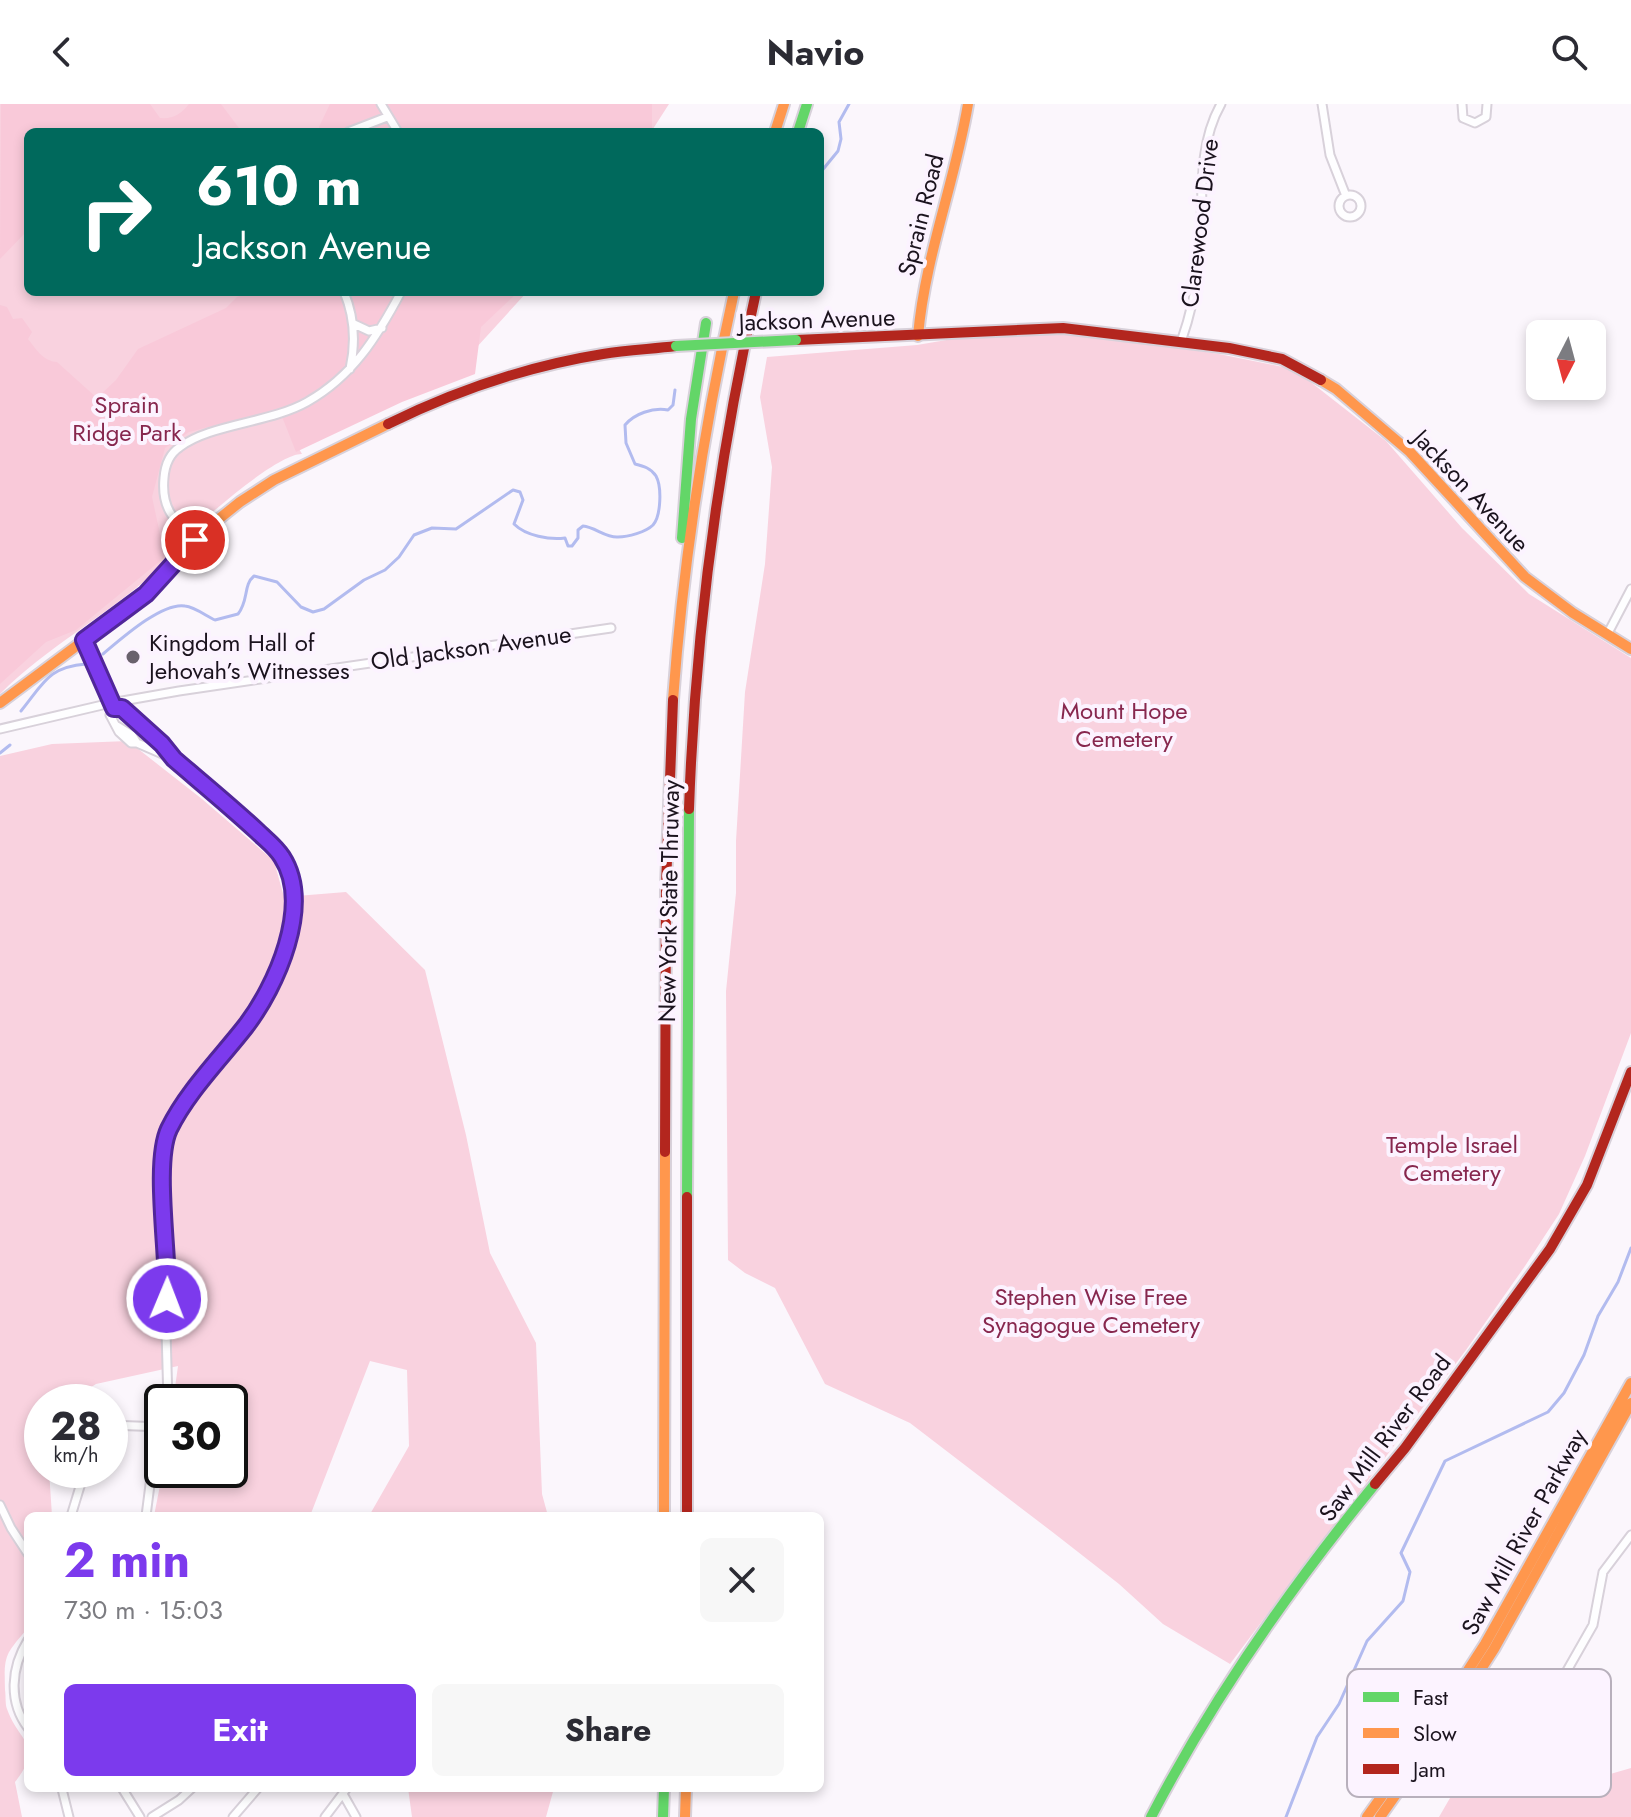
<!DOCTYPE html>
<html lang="en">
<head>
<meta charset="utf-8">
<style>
	body { margin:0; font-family:Jost,sans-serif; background:#f7f7f7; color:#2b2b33; height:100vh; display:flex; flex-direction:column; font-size:30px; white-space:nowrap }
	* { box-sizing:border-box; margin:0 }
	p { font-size:26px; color:#7c7c81 }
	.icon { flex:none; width:44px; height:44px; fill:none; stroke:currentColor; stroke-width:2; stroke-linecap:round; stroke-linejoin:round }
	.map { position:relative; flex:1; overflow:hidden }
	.panel { position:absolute; left:24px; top:1408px; width:800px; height:280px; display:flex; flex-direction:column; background:#fff; border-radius:12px; box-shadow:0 4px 12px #0003 }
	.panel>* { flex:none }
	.hud { position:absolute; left:24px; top:24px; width:800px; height:168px; border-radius:12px; box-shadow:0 4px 12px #0003; background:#00695c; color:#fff; overflow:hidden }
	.needle { width:52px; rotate:186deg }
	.fabs { position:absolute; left:1526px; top:216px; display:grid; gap:16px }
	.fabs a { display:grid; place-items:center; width:80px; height:80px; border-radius:12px; background:#fff; box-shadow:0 4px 12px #0003; font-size:40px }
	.speed { position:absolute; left:24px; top:1280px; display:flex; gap:16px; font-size:40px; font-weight:700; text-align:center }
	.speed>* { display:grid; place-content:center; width:104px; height:104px; border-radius:50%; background:#fff; box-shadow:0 4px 12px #0003; line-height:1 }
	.speed small { font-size:20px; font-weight:400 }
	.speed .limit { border:4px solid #111; border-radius:12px; background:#fff; color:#111 }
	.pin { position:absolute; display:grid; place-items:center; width:68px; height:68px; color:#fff; margin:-34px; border:4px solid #fff; border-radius:50%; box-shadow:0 2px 8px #0007 }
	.me { position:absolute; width:88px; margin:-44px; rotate:1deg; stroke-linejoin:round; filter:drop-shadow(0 0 6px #0008) }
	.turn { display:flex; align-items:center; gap:28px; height:168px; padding:0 40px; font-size:36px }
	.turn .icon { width:104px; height:104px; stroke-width:2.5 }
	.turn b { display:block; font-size:56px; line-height:68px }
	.round { display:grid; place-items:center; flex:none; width:84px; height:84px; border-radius:12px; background:#f7f7f7 }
	.head { display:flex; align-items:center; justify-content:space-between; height:136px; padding:0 40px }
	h1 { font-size:48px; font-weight:700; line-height:60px; color:#7c3aed }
	.primary-button { display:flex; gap:16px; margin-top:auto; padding:16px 40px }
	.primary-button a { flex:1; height:92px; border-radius:12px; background:#7c3aed; color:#fff; font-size:32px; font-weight:700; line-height:92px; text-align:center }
	.primary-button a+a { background:#f7f7f7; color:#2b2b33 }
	header { display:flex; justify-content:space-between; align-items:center; height:104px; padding:0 40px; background:#fff; font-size:36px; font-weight:700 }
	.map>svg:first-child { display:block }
</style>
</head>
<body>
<header><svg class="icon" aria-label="back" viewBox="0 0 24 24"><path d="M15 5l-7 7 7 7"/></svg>Navio<svg class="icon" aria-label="search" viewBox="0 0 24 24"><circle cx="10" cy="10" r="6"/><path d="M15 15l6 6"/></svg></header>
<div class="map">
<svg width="1631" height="1713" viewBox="0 0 1631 1713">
	<rect width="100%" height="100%" fill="#fbf6fc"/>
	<path fill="#f9d2df" d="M0 0H669L651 28H28V188H527L476 244 290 329 302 350C279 349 206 412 188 431 177 443 168 457 155 468 106 512 47 543 0 590Z
		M1023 227 1068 228 1219 250 1283 263 1308 276 1386 337 1462 424 1529 490 1631 554V929L1585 1052 1559 1110 1525 1162 1466 1246 1230 1560 1163 1520 1119 1480 1055 1430 910 1319 825 1280 775 1184 745 1169 728 1156 726 887 736 789V737L745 588 765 460 772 363 760 293 767 253 917 241 976 231Z
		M128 637 202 695 274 757 284 793 346 788 425 866 466 1031 490 1149 536 1239 542 1390 548 1412H369L409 1342 407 1266 370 1257 310 1412H154L163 1366H230V1298H173L178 1262 96 1280 68 1298H42V1366H49L52 1412H28V1524C5 1551 4 1550 5 1586 6 1592 5 1600 7 1605 19 1639 45 1640 15 1678L22 1713H0V652L52 640Z
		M1468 1663 1563 1666 1600 1673 1631 1664V1713H1439Z
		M408 1684H554L546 1713H412Z"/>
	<path fill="#f9c9d9" d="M1 0H150L160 14C173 15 180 11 189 0H221L242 28H28V126L0 155Z
		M330 0H652V28H377L375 23 365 18 340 28H320L319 23Z
		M248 188H518L481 223 475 270 402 298 296 348 279 305 189 328 165 344 152 393 165 453 76 526 46 538 0 580V201L7 203 13 215 22 214 32 228 28 235C36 245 43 257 57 258L97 294 116 276 138 245 226 204 237 193Z"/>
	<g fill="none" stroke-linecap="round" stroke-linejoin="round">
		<path stroke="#b2bbef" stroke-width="3" d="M820 69 838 47 841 35 839 18 849 0
			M103 550C121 535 162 498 185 502 195 503 206 512 215 516L238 510C249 496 243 481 254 472L277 478 301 503 313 508 324 505 364 476 385 466 399 453 414 431 432 424 456 425 513 386 520 388 523 396 514 420C526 432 550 436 565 434L568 442H572L578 434V426L583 422C595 423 606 434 618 433 628 433 646 428 653 421 661 412 662 383 656 372 651 364 643 362 635 360L626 339 625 321C634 310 653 303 668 306L673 301 675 286
			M21 607C44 579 48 563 86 560
			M0 649 10 641
			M1286 1713 1317 1633 1339 1600 1367 1537 1403 1497 1410 1468 1401 1449 1445 1357 1548 1308 1564 1289 1584 1251 1598 1212 1618 1178 1631 1144"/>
		<defs>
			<path id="street" d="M381 0 398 28
				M1322 0 1330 51 1346 92
				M1462 0 1463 14 1475 19 1486 13 1487 0
				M348 28 387 13
				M1339 102a11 11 0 1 1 22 0a11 11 0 1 1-22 0Z
				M344 188C355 214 356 238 350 265
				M354 220 369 227 382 224
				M1181 238C1190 212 1196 187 1199 159 1205 108 1194 47 1221 0
				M195 436C174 416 161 405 164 374 165 361 169 350 180 343 210 320 270 319 307 298 353 272 377 233 401 188
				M1607 531 1631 485
				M84 536 114 604H122L162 640 174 655 277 746 290 768 293 787 288 833 270 885 250 917 188 996 168 1027 162 1050 169 1163 166 1227 168 1298
				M114 604 110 611 119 628 131 639H137L174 655
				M117 622 132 631 137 639
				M0 625 111 599 179 587 611 524
				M110 1321 162 1323
				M0 1401 11 1424 28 1450
				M71 1412 85 1366
				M146 1412 154 1349 162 1325
				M28 1536C11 1563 8 1598 28 1624
				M1434 1637 1452 1639 1477 1625 1529 1618 1544 1607 1593 1521 1603 1468 1631 1431
				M122 1684 140 1713
				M62 1685 69 1713
				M343 1690 356 1713
				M152 1713 179 1696 192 1684
				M233 1713 258 1684
				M325 1713 347 1684"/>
			<path id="fast" d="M798 28 807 0
				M682 434 691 315 706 219
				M687 1093 689 705
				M663 1713 664 1684
				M1151 1713C1213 1594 1290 1484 1375 1380"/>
			<path id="slow" d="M775 28 784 0
				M918 232C925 152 955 78 968 0
				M1321 276 1336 285 1410 348 1525 473 1573 509 1631 545
				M673 596C683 458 704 323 734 188
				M0 599 146 490 205 426 240 398 274 376 388 320
				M664 1412 665 1048
				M685 1713 686 1684
				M1367 1713 1434 1619 1485 1540 1631 1279
				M1380 1713 1443 1624 1494 1545 1631 1299"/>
			<path id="jam" d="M796 236 1063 224 1229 244 1282 255 1321 276
				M388 320C455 287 528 262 603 250 627 246 652 245 676 242
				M689 705C695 531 718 358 756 188
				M665 1048 666 782 673 596
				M687 1093V1412
				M1375 1380 1405 1344 1550 1145 1587 1081 1631 968"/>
		</defs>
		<use href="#street" stroke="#d8d1da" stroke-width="11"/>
		<use href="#fast" stroke="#d8d1da" stroke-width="14"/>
		<use href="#slow" stroke="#d8d1da" stroke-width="14"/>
		<use href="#jam" stroke="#d8d1da" stroke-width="14"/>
		<use href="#street" stroke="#fefeff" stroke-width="7"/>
		<use href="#fast" stroke="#63d668" stroke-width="10"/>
		<use href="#slow" stroke="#ff974d" stroke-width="10"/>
		<use href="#jam" stroke="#b3261e" stroke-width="10"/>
		<defs>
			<path id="fast-bridge" d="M676 242 796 236"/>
		</defs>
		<use href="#fast-bridge" stroke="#d8d1da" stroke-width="14" stroke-linecap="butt"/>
		<use href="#fast-bridge" stroke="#63d668" stroke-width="10"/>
	</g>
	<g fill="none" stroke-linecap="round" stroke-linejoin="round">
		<defs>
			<path id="route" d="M167 1195C169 1152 153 1059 169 1025 187 988 220 955 245 923 276 883 313 801 282 753 276 743 265 735 257 727 230 702 202 679 174 655L162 640 122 604H114L84 536 146 490 195 436"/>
		</defs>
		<use href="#route" stroke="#51269a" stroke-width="20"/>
		<use href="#route" stroke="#7c3aed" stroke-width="14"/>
	</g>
	<circle fill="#69626c" stroke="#fcf3ff" stroke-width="3" cx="133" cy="553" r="8"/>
	<g text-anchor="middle" stroke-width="8" stroke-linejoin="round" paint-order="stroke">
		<g font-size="24" fill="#1b131e" stroke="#fcf3ff">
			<text transform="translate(921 111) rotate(-76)" y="8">Sprain Road</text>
			<text transform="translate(1200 119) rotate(-83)" y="8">Clarewood Drive</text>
			<text transform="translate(817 216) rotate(-2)" y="8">Jackson Avenue</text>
			<text transform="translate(1471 387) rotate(47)" y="8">Jackson Avenue</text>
			<text transform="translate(471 544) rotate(-8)" y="8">Old Jackson Avenue</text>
			<text transform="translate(669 797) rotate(-89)" y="8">New York State Thruway</text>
			<text transform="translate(1385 1334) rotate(-53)" y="8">Saw Mill River Road</text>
			<text transform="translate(1524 1428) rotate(-61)" y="8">Saw Mill River Parkway</text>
		</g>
		<g font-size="24" fill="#87274e" stroke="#fcf3ff">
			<text x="127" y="309">Sprain<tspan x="127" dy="28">Ridge Park</tspan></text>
			<text x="1124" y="615">Mount Hope<tspan x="1124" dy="28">Cemetery</tspan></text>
			<text x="1452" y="1049">Temple Israel<tspan x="1452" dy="28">Cemetery</tspan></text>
			<text x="1091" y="1201">Stephen Wise Free<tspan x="1091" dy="28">Synagogue Cemetery</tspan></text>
		</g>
		<g font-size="24" fill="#1b131e" stroke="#fcf3ff" text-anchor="start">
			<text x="149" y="547">Kingdom Hall of<tspan x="149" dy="28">Jehovah’s Witnesses</tspan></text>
		</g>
	</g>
	<rect x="1347" y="1565" width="264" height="128" rx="12" fill="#fcf3ff" stroke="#b8b0bc" stroke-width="2"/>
	<rect x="1363" y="1588" width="36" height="10" fill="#63d668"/>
	<rect x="1363" y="1624" width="36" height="10" fill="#ff974d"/>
	<rect x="1363" y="1660" width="36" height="10" fill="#b3261e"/>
	<g font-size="22" fill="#1b131e">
		<text x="1413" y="1601">Fast</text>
		<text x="1413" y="1637">Slow</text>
		<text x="1413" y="1673">Jam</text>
	</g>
</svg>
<div class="fabs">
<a><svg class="needle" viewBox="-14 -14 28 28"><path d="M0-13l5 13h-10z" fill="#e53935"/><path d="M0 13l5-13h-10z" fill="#7c7c81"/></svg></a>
</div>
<div class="speed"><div>28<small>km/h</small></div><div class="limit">30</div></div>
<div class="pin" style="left:195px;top:436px;background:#d93025"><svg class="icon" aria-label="arrive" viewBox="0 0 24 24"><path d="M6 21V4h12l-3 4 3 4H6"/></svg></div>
<svg class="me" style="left:167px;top:1195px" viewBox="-20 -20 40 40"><circle r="17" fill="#7c3aed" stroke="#fff" stroke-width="3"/><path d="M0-11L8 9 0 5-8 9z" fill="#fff"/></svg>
<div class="hud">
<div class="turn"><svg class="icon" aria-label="right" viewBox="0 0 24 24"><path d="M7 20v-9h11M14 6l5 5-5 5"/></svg><div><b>610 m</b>Jackson Avenue</div></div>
</div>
<section class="panel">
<div class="head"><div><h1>2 min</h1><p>730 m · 15:03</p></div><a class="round"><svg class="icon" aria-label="close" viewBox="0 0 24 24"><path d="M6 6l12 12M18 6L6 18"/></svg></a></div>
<div class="primary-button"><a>Exit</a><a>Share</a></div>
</section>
</div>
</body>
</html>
